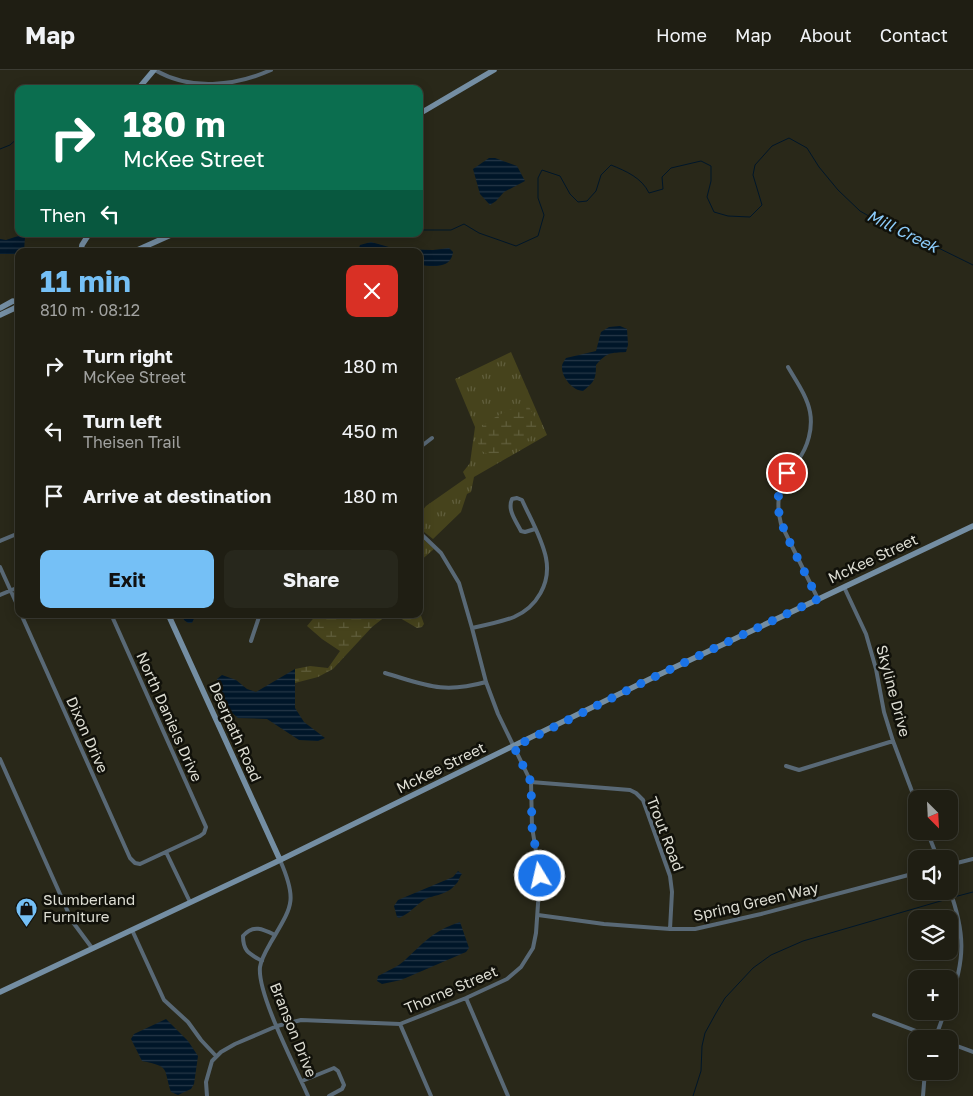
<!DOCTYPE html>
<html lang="en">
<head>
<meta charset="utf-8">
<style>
	body { margin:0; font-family:"Golos Text",sans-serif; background:#27271c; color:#f1f3f6; height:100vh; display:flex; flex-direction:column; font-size:19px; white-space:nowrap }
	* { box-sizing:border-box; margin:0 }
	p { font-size:16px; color:#a1a2a0 }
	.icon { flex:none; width:28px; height:28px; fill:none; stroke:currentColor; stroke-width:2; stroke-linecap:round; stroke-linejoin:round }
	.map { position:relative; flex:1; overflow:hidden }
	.side { position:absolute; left:15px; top:178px; width:408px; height:370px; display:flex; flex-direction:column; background:#1f1e13; border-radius:10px; box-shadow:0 2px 12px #0003,0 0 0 1px #3c3c33 }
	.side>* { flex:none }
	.guide { position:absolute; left:15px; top:15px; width:408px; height:152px; border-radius:10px; box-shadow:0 2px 12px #0003,0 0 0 1px #3c3c33; background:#0b6e4f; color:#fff; overflow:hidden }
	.needle { width:32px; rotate:156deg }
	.buttons { position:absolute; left:908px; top:720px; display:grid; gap:10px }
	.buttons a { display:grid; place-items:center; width:50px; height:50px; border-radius:10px; background:#1f1e13; box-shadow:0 2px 12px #0003,0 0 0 1px #3c3c33; font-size:25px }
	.pin { position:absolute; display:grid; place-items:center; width:42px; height:42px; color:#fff; margin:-21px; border:2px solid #fff; border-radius:50%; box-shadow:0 1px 5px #0007 }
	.me { position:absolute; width:55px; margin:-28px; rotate:351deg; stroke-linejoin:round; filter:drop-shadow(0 0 4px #0008) }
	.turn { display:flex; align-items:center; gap:18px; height:105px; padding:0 25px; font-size:22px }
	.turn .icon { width:65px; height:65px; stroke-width:2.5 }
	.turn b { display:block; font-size:35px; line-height:42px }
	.then { display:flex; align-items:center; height:48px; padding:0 25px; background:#0003; gap:10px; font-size:19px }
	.round { display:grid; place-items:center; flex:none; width:52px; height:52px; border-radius:10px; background:#27271c }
	.headline { display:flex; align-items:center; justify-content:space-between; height:85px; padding:0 25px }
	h1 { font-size:30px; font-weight:700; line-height:38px; color:#75c0f6 }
	.action { display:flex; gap:10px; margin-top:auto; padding:10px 25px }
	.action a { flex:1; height:58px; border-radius:10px; background:#75c0f6; color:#111; font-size:20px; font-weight:700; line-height:58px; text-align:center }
	.action a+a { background:#27271c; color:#f1f3f6 }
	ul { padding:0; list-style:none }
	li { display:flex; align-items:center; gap:15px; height:65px; padding:0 25px }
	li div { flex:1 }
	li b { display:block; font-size:19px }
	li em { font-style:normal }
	header { display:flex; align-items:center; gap:30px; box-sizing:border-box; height:70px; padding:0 25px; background:#1f1e13; border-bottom:1px solid #3c3c33 }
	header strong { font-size:24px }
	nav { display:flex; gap:28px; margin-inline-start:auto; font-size:18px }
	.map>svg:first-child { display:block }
</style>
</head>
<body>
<header>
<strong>Map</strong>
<nav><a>Home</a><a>Map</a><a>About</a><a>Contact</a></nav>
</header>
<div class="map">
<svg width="973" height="1026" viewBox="0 0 973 1026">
	<defs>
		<pattern id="grass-tufts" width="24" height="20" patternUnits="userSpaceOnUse" patternTransform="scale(1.25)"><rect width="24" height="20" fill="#46431c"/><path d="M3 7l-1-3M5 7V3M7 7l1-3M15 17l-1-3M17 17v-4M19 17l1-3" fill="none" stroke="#605e3c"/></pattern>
		<pattern id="wetland-marsh" width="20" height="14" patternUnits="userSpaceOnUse" patternTransform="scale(1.25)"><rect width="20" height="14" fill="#46431c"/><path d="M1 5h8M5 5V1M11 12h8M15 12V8" fill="none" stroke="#605e3c"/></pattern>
		<pattern id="water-rules" width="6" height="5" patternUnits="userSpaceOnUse" patternTransform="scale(1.25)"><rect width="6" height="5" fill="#001629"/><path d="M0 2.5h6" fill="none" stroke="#253747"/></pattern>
	</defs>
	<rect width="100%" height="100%" fill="#292819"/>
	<path fill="url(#grass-tufts)" d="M511 282 547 365 474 407 471 422 467 424 461 442 433 469 419 458V445L426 436 466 408 463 402 470 393 475 357 455 309Z
		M419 465 434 479 419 492Z"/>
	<path fill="url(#wetland-marsh)" d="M527 333 535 348 537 355 533 365 511 379 504 386 491 392 486 383 481 381 475 365C484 351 510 338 527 333Z
		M419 540 424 554 422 557 417 558 400 548 386 546 372 557 333 599 318 607 295 613V599L310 596 328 598 340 581 322 569 307 556 317 544H419Z"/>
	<path fill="url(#water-rules)" d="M489 88H495L517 96 525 111 504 122 496 131 490 135 480 124 473 99Z
		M21 165 25 167 24 181H19V187L14 184H0V169L6 170Z
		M371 172 396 179 433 180 449 178 453 182C451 200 431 196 419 195V181H358L360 175Z
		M620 256 627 259 628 275 626 282C610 283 607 282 596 295 596 310 594 312 583 321 573 321 561 307 562 296 562 294 564 291 566 288L596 281 601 262 609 257Z
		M182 544H196L192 553H188L184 550Z
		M295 599V638L304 652 325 668 318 671 299 670 267 649 238 648 230 641 218 622 217 609 222 605 236 610 247 619 256 622Z
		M458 801 462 804C459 807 459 812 456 814 446 826 435 824 424 830 415 836 409 844 399 848L397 847 394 836 398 830 453 807Z
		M460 852 469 878 466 882 401 910 382 914 377 911 378 906C387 901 398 897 405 890 426 871 431 862 460 852Z
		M166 949 188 971 198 986 194 1014 191 1019 178 1025 171 1022C163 998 171 997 142 991L131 969 134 964Z"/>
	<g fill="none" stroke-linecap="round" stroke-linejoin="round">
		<path stroke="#001629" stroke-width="1" d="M0 79 10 75 19 67
			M419 160H451L464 154 479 163 516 176 538 166 544 145 538 128V108L542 100 560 106 570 124 578 132 587 131 596 121 601 105 611 95C626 101 642 108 649 123L663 119 662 107 671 98 701 91 711 96V111L707 127 714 142 728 146 750 147 762 135 753 105 755 95 772 76 789 68 807 78 819 97 838 120 860 141 888 157 910 164 973 195
			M351 164H356
			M954 827 973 822
			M693 1026 701 1001 702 976 705 963 716 943 725 928 753 898 771 885 803 871 951 828"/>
		<path stroke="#596976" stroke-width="4" d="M155 0C190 21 235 16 271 0
			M788 297C796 311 807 326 810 342 813 358 808 377 798 390 793 396 787 401 784 408 777 423 777 438 781 454L818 529
			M419 378 432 368
			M0 471 19 463
			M0 497 19 539
			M844 517 866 564 876 599 884 642 893 671 916 732
			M0 525 19 517
			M21 544 130 788 135 793 140 794 200 766 204 763 206 757 111 544
			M472 558C486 555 501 552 514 547 537 537 551 513 546 488 542 468 530 448 522 430L517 428 512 429C507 440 516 451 521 461L525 462 535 459
			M251 571 260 544
			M385 603C426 615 442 624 486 612
			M0 689 72 851 92 878
			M786 696 799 700 893 671
			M531 712 630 720 636 723 643 730 670 806 672 822 670 859
			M927 761 938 789
			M166 782 190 832
			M280 790C298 831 292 836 271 872 267 879 261 889 260 897 257 924 296 998 308 1026
			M949 795 973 789
			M949 818C965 862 966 889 949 933
			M538 845 604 854 670 859H695L761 844 916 803
			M132 860 164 930 188 952 201 970 216 986
			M262 891C250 884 243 882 243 866 253 854 263 859 275 865
			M466 928 508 1026
			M874 945 937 969
			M400 954 431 1026
			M935 969 945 941
			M949 973 973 982
			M302 1011 334 998 338 1001 344 1015 342 1019 329 1026
			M207 1026 206 1012 212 991 221 982 235 974 277 956 301 950 400 954 466 928 507 909 521 897 533 878 536 863 540 805 532 757 531 712 498 644 486 612 472 558 459 513 441 483 419 462
			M923 1026 925 1001"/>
		<path stroke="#748ea3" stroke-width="5.5" d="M138 19 154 0
			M419 44 494 0
			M81 181 82 175 89 164
			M135 181 173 164
			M0 238 13 231 19 233
			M0 245 15 238 19 234
			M168 544 280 790
			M0 922 274 793 652 608 973 456"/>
	</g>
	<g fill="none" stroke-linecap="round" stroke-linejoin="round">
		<path stroke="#1a73e8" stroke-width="9" stroke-dasharray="0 16.2" d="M540 806 532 757 531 712 514 677 652 608 818 529C811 515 804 501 797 487 783 458 768 434 787 403"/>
	</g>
	<defs>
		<symbol id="shop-pin" viewBox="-11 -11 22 30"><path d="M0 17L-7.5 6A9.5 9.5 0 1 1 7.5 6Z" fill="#75c0f6" stroke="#11110a"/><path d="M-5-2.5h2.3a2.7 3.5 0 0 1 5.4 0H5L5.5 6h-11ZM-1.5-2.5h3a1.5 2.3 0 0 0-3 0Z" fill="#111"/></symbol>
	</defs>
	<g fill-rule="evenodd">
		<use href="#shop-pin" x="14" y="826" width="25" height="34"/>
	</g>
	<g text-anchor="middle" stroke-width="5" stroke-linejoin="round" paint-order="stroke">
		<g font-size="15" fill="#ddddd3" stroke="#11110a">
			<text transform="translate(873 489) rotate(-25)" y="5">McKee Street</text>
			<text transform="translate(893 621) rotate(75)" y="5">Skyline Drive</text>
			<text transform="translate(169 647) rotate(66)" y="5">North Daniels Drive</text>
			<text transform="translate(235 662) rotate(66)" y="5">Deerpath Road</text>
			<text transform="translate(87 665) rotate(66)" y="5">Dixon Drive</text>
			<text transform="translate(441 698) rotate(-26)" y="5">McKee Street</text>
			<text transform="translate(665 764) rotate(69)" y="5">Trout Road</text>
			<text transform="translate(756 832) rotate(-13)" y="5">Spring Green Way</text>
			<text transform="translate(451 920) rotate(-23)" y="5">Thorne Street</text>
			<text transform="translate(293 960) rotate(68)" y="5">Branson Drive</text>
		</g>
		<g font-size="15" fill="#ddddd3" stroke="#11110a" text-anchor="start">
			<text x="43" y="835">Slumberland<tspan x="43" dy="17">Furniture</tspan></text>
		</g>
		<g font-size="16" font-style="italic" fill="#8cccfb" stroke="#11110a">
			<text transform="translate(903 161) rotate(26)" y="6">Mill Creek</text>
		</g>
	</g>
</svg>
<div class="buttons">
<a><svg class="needle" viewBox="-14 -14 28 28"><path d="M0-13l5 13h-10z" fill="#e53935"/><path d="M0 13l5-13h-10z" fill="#a1a2a0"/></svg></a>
<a><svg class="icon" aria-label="sound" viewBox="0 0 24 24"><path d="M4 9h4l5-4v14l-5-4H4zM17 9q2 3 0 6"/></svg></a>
<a><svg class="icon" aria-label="layers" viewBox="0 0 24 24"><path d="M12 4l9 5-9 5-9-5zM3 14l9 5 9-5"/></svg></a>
<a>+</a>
<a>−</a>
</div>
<div class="pin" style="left:787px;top:403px;background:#d93025"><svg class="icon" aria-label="arrive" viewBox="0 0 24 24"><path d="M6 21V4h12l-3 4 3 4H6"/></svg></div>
<svg class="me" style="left:540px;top:806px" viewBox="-20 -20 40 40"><circle r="17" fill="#1a73e8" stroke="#fff" stroke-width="3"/><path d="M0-11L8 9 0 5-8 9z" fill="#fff"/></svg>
<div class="guide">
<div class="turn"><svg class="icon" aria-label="right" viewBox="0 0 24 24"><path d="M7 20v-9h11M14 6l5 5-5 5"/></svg><div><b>180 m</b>McKee Street</div></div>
<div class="then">Then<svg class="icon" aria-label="left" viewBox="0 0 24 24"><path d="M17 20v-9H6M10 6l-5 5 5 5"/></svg></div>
</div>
<section class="side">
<div class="headline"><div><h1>11 min</h1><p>810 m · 08:12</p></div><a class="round" style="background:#d93025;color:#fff"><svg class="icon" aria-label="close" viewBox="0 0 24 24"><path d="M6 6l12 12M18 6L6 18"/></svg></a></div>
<ul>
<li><svg class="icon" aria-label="right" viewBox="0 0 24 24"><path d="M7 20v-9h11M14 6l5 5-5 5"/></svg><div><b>Turn right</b><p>McKee Street</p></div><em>180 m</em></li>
<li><svg class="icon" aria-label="left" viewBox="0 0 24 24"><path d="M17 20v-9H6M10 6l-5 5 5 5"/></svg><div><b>Turn left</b><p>Theisen Trail</p></div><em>450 m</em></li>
<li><svg class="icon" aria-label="arrive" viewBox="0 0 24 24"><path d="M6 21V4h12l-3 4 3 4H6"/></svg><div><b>Arrive at destination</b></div><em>180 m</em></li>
</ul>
<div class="action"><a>Exit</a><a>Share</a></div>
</section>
</div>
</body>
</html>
